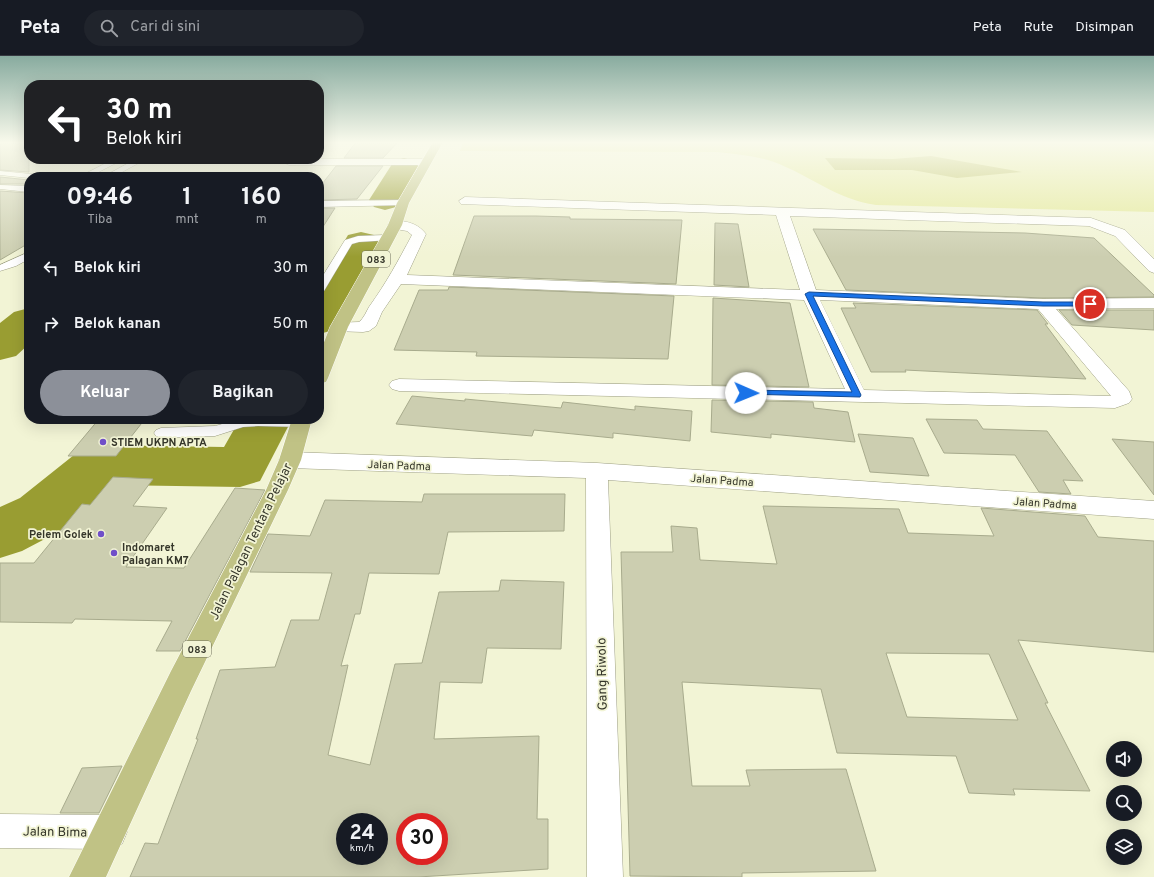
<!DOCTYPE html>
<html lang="id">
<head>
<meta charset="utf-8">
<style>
	body { margin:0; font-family:Overpass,sans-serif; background:#20242c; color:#f1f3f6; height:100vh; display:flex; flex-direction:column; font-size:15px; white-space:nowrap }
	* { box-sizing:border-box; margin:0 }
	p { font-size:13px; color:#9ea1a6 }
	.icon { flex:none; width:22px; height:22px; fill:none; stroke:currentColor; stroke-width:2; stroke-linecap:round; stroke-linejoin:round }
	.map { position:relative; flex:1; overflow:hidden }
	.drawer { position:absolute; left:24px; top:116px; width:300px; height:252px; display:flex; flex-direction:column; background:#171b24; border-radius:16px; box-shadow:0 4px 16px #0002 }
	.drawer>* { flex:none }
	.hud { position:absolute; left:24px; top:24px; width:300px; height:84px; border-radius:16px; box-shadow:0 4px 16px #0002; background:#202124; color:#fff; overflow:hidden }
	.buttons { position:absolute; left:1106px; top:685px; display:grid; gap:8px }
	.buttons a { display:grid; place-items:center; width:36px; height:36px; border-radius:50%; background:#171b24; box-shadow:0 4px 16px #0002; font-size:20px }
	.speed { position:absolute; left:336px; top:757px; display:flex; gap:8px; font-size:20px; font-weight:700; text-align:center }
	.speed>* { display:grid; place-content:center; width:52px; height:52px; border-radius:50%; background:#171b24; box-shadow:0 4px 16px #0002; line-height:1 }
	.speed small { font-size:10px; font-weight:400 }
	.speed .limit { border:6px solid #d22; background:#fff; color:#111 }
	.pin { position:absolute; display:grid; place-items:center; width:34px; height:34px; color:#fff; margin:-17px; border:2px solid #fff; border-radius:50%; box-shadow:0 1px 4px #0007 }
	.me { position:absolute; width:44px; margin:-22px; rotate:91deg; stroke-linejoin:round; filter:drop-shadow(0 0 3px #0008) }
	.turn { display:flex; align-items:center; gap:14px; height:84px; padding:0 16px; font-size:18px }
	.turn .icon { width:52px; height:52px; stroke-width:2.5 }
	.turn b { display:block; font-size:28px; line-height:34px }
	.eta { display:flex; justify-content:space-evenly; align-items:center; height:68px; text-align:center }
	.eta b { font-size:24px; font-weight:700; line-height:28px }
	.action { display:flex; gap:8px; margin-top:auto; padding:8px 16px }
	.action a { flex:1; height:46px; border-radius:24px; background:#8c9099; color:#fff; font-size:16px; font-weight:700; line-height:46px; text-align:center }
	.action a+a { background:#20242c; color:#f1f3f6 }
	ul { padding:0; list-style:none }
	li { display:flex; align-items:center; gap:12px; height:56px; padding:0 16px }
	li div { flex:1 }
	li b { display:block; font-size:15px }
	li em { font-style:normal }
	header { display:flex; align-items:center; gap:24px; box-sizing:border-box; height:56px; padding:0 20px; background:#171b24; border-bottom:1px solid #363941 }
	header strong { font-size:19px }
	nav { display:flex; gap:22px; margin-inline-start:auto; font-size:14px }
	.search { width:280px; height:36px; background:#20242c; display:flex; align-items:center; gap:10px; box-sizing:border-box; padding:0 14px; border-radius:22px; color:#9ea1a6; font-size:15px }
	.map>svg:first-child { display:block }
</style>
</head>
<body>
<header>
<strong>Peta</strong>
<div class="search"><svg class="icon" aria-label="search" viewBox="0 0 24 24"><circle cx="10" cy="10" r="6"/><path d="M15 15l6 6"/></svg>Cari di sini</div>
<nav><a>Peta</a><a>Rute</a><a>Disimpan</a></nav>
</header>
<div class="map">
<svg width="1154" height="821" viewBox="0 0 1154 821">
	<rect width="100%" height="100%" fill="#f2f4d5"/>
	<path fill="#e4e99a" d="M463 86H1154V156L876 149C838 144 809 119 774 106 756 100 736 98 717 96L460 95Z"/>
	<path fill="#b7bc54" d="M931 100 1022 116 957 122 912 114H835L825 102 893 103Z"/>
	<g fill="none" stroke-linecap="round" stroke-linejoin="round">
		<path fill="#999d32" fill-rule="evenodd" d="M404 102 414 105 419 111 396 151 385 154 374 151 369 144 394 105Z
			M361 176 374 179 379 187 341 265 334 274 319 278V228L348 179Z
			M29 252V288L16 300 0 304V267L14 256Z
			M240 363H292L260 425 240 431 112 429 62 474 22 495 0 502V451L20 442 79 395 99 389 224 391Z"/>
	</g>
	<path fill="#ccceb0" stroke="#a8ab8d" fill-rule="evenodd" d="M0 86H29V116L0 114Z
		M356 86H398L383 102H344Z
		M336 110H383L357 143 319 144V132Z
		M0 121 29 124V128H0Z
		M0 135 29 137V187L0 204Z
		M319 152H335L319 177Z
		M474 160H536L570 161V163L682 164 676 228 453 219Z
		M715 167 738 168 749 231 714 229Z
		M813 173 1025 177 1094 182 1154 239V241L1043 242 846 234Z
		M449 231 674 240 668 303 476 300 477 296 394 294 419 234H448Z
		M713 242 790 247 809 331 712 329Z
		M853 247 1037 254 1048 268H1045L1086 323 905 314 906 316H871L841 252H856Z
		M1059 254H1154V274L1072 269Z
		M412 340 465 345V343L561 352 563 346 635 354V350L692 355 690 385 613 377V382L534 374 532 380 396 368Z
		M712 344 813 346 814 352 848 356 855 386 771 378V382L711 376Z
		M99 363H145L116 400H68Z
		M926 363 977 364 983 373 1047 375 1083 425 1063 424 1071 438 1039 436 1015 399 944 397Z
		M858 378 913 382 929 420 870 416Z
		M1112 383 1154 386V439Z
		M113 421 153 423 133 450 167 452 126 511 184 512 235 432 265 434 180 595H156L172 565 75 563 72 567 0 566V507H34L82 448 90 449Z
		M424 438H565L564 475 448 476 439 518 369 517 360 558H355L341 610 348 609 328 699 370 709 395 608 422 607 439 536 499 535 501 524 564 526 561 593 487 592 482 627 440 626 434 683 539 680 537 763H548V813L418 821H130L145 787 158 788 198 683H196L220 614 275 611 291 564H319L332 517 250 516 268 478 310 480 325 444 422 446ZM345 766H379V800H345ZM405 766H439V800H405Z
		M763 450 899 453 908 477 994 480 981 452 1085 460 1098 481 1154 485V596L1018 584 1048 647H1045L1090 735 1013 733 1015 739 969 737 956 700 837 697 821 633 682 626 692 730H750L746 714 846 713 876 815 742 817V821L630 820 621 496H673L671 470 697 472 700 504 777 508ZM886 597 989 598 1018 664 907 661Z
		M122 710 99 757H60L82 712Z"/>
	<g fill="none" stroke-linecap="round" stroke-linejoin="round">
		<defs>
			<path id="service" d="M114 103H124L89 121H79Z
				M136 103H146L113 121H103Z
				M0 115 42 119 46 121 29 122 0 119Z
				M0 129 29 130V136L0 133Z
				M403 144 407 147 406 149 319 151V145Z
				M388 179 393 182 391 184 359 186 352 188 324 235 319 238V226L345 184 358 180Z
				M29 196V203L16 210 0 215V209Z
				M240 363H305L307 366 305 369 300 371 258 370 243 371 215 380 161 382 156 380 154 377 156 374 161 372 215 370Z"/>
			<path id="minor" d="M319 103H425L431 106 425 109H289L283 106 287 103Z
				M465 141 1091 162 1125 174 1154 203V217L1149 215 1115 180 1089 170 790 160 816 234 1043 243 1154 242V252L1056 253 1129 335 1132 343 1129 347 1115 352 399 335 392 333 389 329 392 325 399 323 845 333 804 244 401 228 382 256 376 270 369 275 363 276 333 275 330 271 333 267 359 266C364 262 366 256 369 251 387 226 398 205 412 179L407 175 390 172 388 169 390 166C403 163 418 167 426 178L407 219 800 234 776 159 461 148 459 145ZM820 244 1038 253 1111 340 864 334Z
				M290 396 597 407 1154 445V463L608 424 623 821H587L586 422 290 412 282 409 279 404 282 399Z
				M0 758 110 759 122 764 127 776 122 788 110 793 0 792Z"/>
			<path id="primary" d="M433 86H443L409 147 402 169 348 271 328 322 326 326 319 328V299L330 271 388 169 397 147Z
				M292 363H312L301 404 288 434 191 635 106 821H69L171 615 266 434 279 404Z"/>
		</defs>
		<use href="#service" stroke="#9d9f83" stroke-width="1"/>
		<use href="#minor" stroke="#9d9f83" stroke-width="1"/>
		<use href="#primary" stroke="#fff" stroke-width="1"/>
		<use href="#service" fill="#fff" fill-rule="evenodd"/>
		<use href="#minor" fill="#fff" fill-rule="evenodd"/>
		<use href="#primary" fill="#c0c285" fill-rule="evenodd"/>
	</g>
	<linearGradient id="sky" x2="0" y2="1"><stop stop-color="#88ab9f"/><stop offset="0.43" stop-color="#f9faec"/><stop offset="1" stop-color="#f9faec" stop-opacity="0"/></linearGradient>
	<rect width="1154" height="201" fill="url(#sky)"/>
	<path fill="#1a73e8" stroke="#114b97" d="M809 236 1043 246H1090L1094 248 1090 250H1043L813 240 861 339 860 341 744 338 742 337 746 334 852 336 805 238Z"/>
	<g fill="#704fc9" stroke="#f2f4d5" stroke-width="1.5">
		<circle cx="103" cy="386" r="4"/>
		<circle cx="101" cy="478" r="4"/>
		<circle cx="114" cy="497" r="4"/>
	</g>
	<g text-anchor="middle" stroke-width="3.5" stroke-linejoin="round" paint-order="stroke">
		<g fill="#f2f4d5" stroke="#6e6f5d" stroke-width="1">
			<rect x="362" y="195" width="28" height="16" rx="3"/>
			<rect x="183" y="585" width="28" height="16" rx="3"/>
		</g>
		<g font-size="10" font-weight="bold" fill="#35362a">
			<text x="376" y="207">083</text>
			<text x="197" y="597">083</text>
		</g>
		<g font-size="11" font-weight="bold" fill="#35362a" stroke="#f2f4d5" text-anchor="start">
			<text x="111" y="390">STIEM UKPN APTA</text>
			<text x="93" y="482" text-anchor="end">Pelem Golek</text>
			<text x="122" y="495">Indomaret<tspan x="122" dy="13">Palagan KM7</tspan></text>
		</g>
		<g font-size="11" fill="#35362a" stroke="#f2f4d5">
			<text transform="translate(399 409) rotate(2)" y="4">Jalan Padma</text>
			<text transform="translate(722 424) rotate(4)" y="4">Jalan Padma</text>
			<text transform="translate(1045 447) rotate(4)" y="4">Jalan Padma</text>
		</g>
		<g font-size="13" fill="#35362a" stroke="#f2f4d5">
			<text transform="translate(250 485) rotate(-64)" y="5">Jalan Palagan Tentara Pelajar</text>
			<text transform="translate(601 618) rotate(-91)" y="5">Gang Riwolo</text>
			<text transform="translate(55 775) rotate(1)" y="5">Jalan Bima</text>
		</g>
	</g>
</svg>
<div class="buttons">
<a><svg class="icon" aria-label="sound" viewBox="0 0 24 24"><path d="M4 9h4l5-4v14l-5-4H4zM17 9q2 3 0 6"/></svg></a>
<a><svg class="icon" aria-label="search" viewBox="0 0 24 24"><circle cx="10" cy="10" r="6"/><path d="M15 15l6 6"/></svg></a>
<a><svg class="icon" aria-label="layers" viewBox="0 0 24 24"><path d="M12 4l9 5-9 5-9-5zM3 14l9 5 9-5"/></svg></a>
</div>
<div class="speed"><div>24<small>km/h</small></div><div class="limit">30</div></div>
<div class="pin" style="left:1090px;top:248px;background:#d93025"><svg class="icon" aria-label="arrive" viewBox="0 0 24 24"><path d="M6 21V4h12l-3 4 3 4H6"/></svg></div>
<svg class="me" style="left:746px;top:337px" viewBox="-20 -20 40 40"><circle r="19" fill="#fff"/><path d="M0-13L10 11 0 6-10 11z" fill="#1a73e8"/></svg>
<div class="hud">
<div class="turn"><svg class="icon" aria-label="left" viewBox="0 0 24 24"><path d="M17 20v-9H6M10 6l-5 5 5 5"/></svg><div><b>30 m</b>Belok kiri</div></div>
</div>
<section class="drawer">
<div class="eta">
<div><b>09:46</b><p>Tiba</p></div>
<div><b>1</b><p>mnt</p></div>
<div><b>160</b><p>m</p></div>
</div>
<ul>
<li><svg class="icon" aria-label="left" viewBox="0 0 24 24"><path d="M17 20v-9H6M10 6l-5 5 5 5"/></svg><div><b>Belok kiri</b></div><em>30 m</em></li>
<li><svg class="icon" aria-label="right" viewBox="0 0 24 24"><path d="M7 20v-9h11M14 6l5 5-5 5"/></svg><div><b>Belok kanan</b></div><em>50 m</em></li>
</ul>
<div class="action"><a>Keluar</a><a>Bagikan</a></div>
</section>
</div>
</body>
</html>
